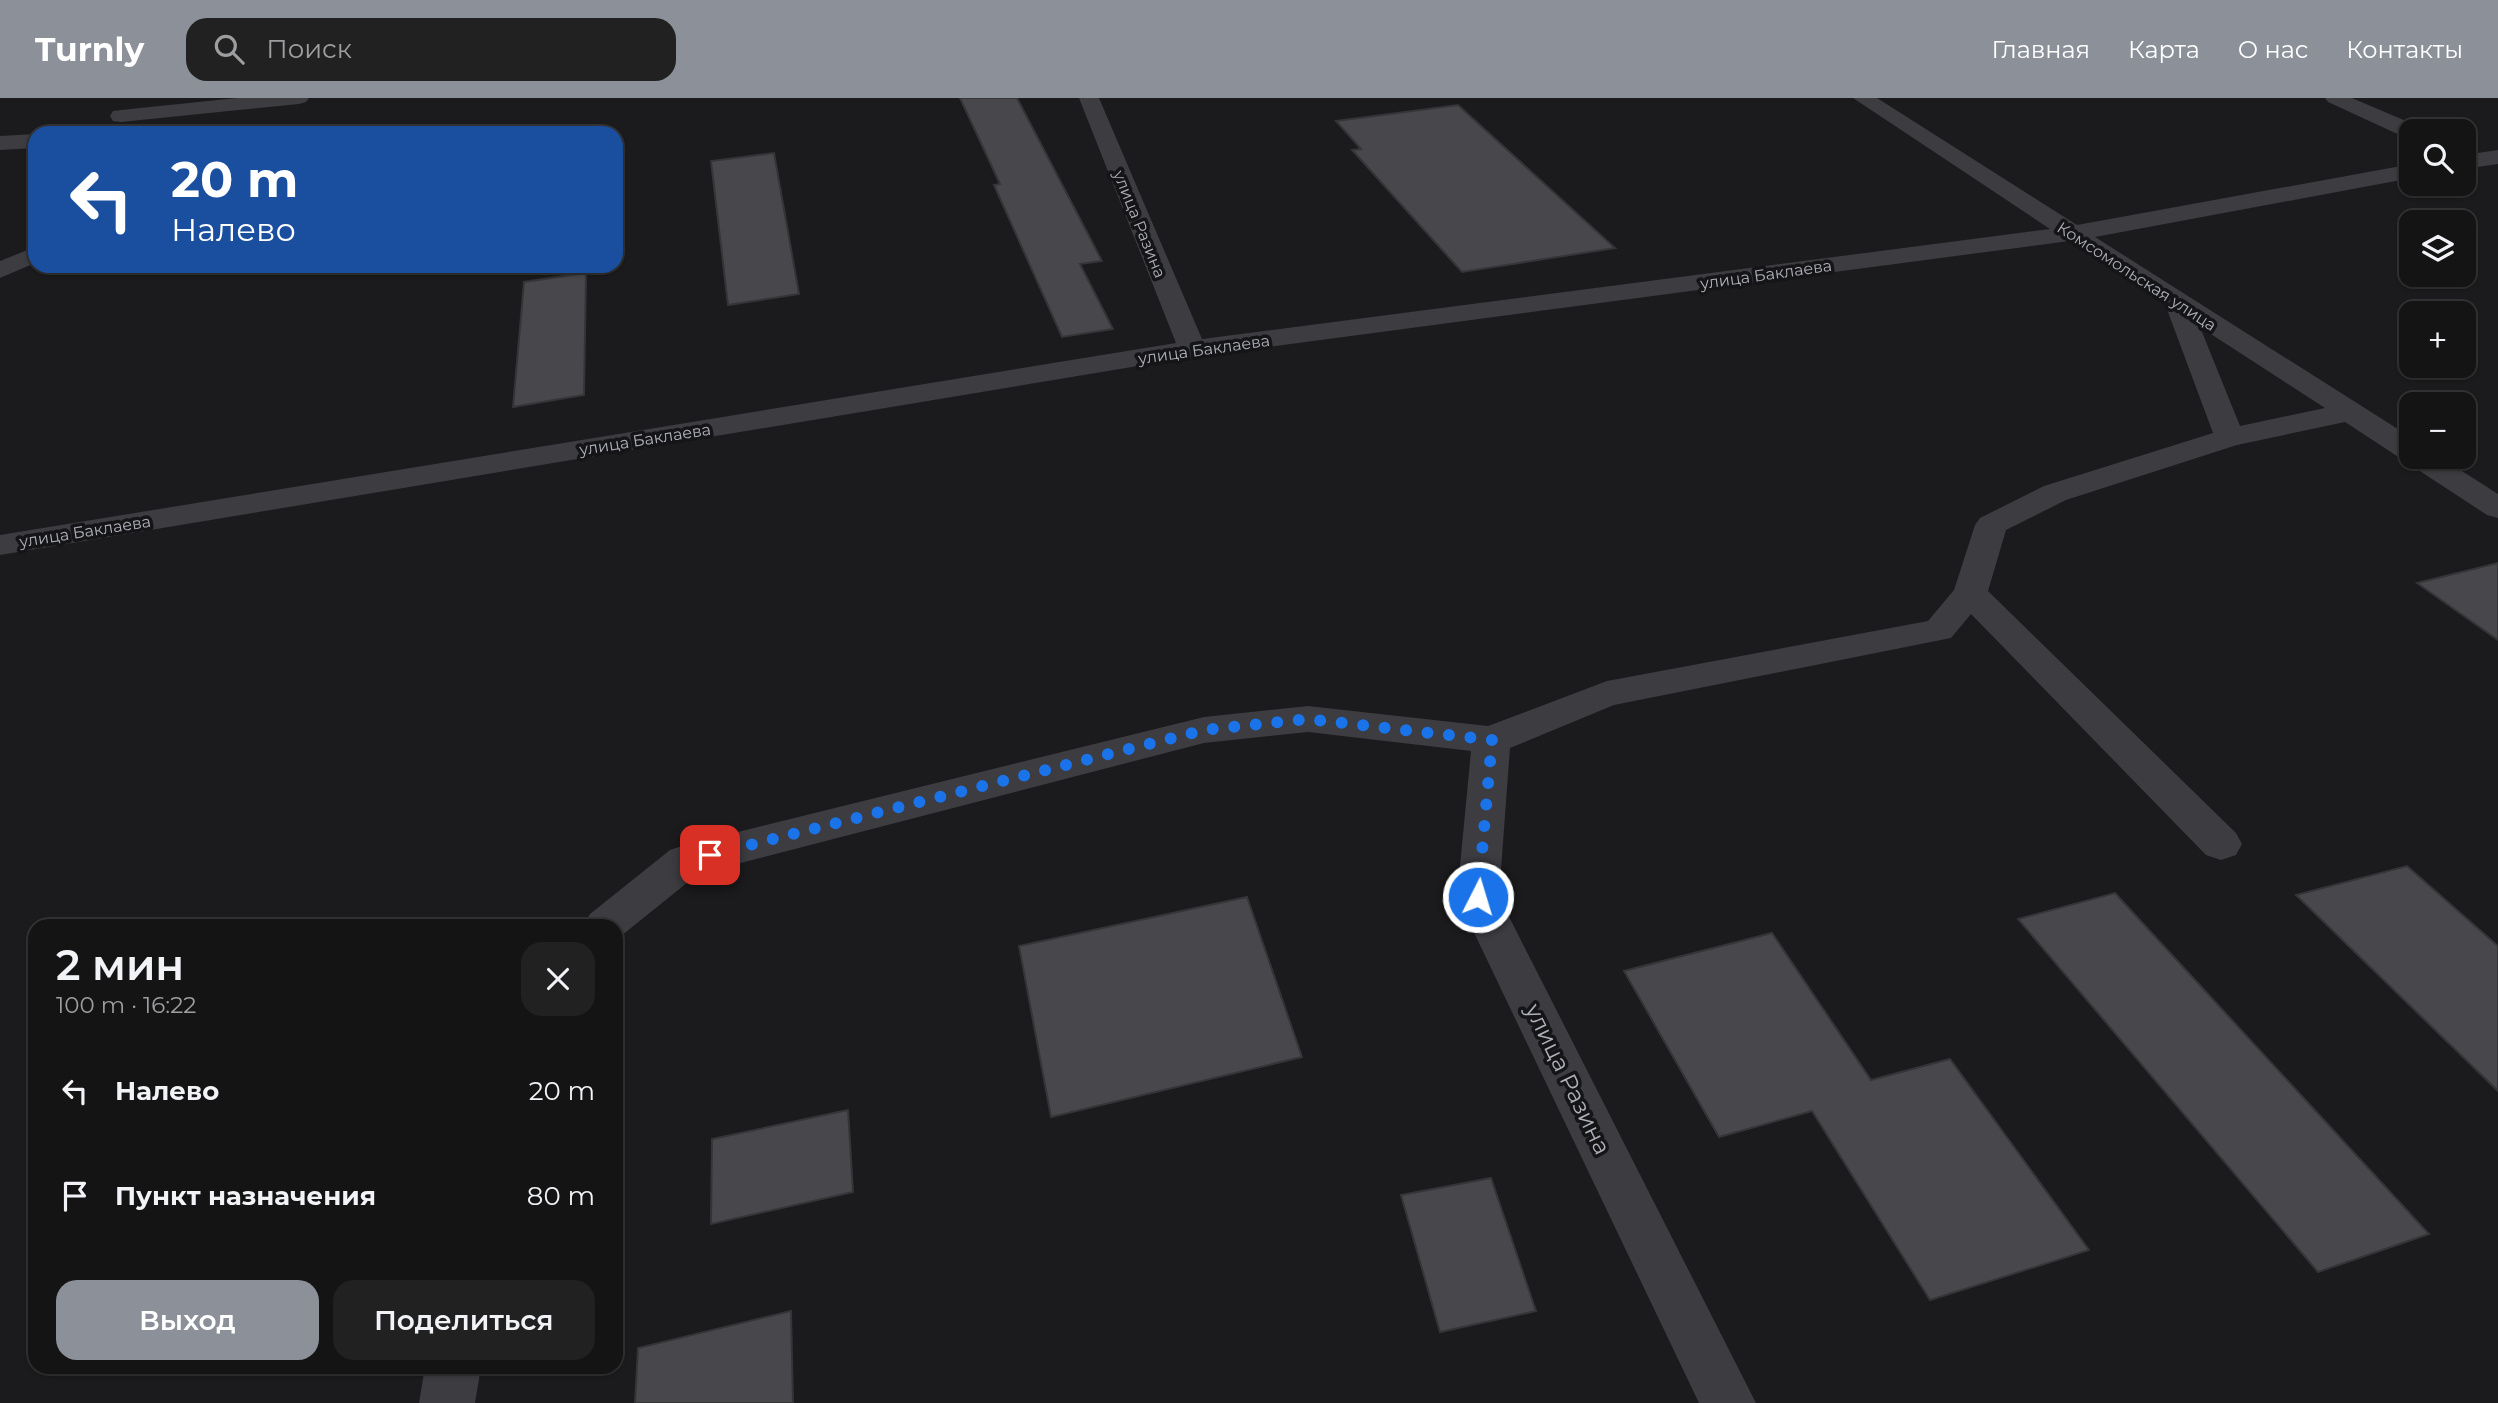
<!DOCTYPE html>
<html lang="ru">
<head>
<meta charset="utf-8">
<style>
	body { margin:0; font-family:Montserrat,sans-serif; background:#212122; color:#f1f3f6; height:100vh; display:flex; flex-direction:column; font-size:26px; white-space:nowrap }
	* { box-sizing:border-box; margin:0 }
	p { font-size:23px; color:#9d9ea0 }
	.icon { flex:none; width:38px; height:38px; fill:none; stroke:currentColor; stroke-width:2; stroke-linecap:round; stroke-linejoin:round }
	.map { position:relative; flex:1; overflow:hidden }
	.sheet { position:absolute; left:28px; top:821px; width:595px; height:455px; display:flex; flex-direction:column; background:#141415; border-radius:21px; box-shadow:0 2px 5px #0004,0 0 0 2px #333334 }
	.sheet>* { flex:none }
	.banner { position:absolute; left:28px; top:28px; width:595px; height:147px; border-radius:21px; box-shadow:0 2px 5px #0004,0 0 0 2px #333334; background:#1a4fa0; color:#fff; overflow:hidden }
	.controls { position:absolute; left:2399px; top:21px; display:grid; gap:14px }
	.controls a { display:grid; place-items:center; width:77px; height:77px; border-radius:14px; background:#141415; box-shadow:0 2px 5px #0004,0 0 0 2px #333334; font-size:35px }
	.pin { position:absolute; display:grid; place-items:center; width:60px; height:60px; color:#fff; margin:-30px; border-radius:14px; box-shadow:0 4px 10px #0006 }
	.me { position:absolute; width:77px; margin:-38px; rotate:5deg; stroke-linejoin:round; filter:drop-shadow(0 0 5px #0008) }
	.turn { display:flex; align-items:center; gap:24px; height:147px; padding:0 28px; font-size:32px }
	.turn .icon { width:91px; height:91px; stroke-width:2.5 }
	.turn b { display:block; font-size:49px; line-height:60px }
	.round { display:grid; place-items:center; flex:none; width:74px; height:74px; border-radius:21px; background:#212122 }
	.overview { display:flex; align-items:center; justify-content:space-between; height:119px; padding:0 28px }
	h1 { font-size:42px; font-weight:600; line-height:52px }
	.primary-button { display:flex; gap:14px; margin-top:auto; padding:14px 28px }
	.primary-button a { flex:1; height:80px; border-radius:21px; background:#8c9099; color:#fff; font-size:28px; font-weight:600; line-height:80px; text-align:center }
	.primary-button a+a { background:#212122; color:#f1f3f6 }
	ul { padding:0; list-style:none }
	li { display:flex; align-items:center; gap:21px; height:105px; padding:0 28px }
	li div { flex:1 }
	li b { display:block; font-size:26px }
	li em { font-style:normal }
	header { display:flex; align-items:center; gap:42px; box-sizing:border-box; height:98px; padding:0 35px; background:#8c9099; color:#fff }
	header strong { font-size:33px }
	nav { display:flex; gap:38px; margin-inline-start:auto; font-size:24px }
	.search { width:490px; height:63px; background:#212122; display:flex; align-items:center; gap:18px; box-sizing:border-box; padding:0 24px; border-radius:21px; color:#9d9ea0; font-size:26px }
	.map>svg:first-child { display:block }
</style>
</head>
<body>
<header>
<strong>Turnly</strong>
<div class="search"><svg class="icon" aria-label="search" viewBox="0 0 24 24"><circle cx="10" cy="10" r="6"/><path d="M15 15l6 6"/></svg>Поиск</div>
<nav><a>Главная</a><a>Карта</a><a>О нас</a><a>Контакты</a></nav>
</header>
<div class="map">
<svg width="2498" height="1305" viewBox="0 0 2498 1305">
	<rect width="100%" height="100%" fill="#1b1a1c"/>
	<path fill="#48474c" stroke="#353538" stroke-width="2" d="M960 0H1017L1102 163 1080 166 1113 231 1062 239 994 87 1000 86Z
		M1458 7 1615 150 1462 174 1352 52 1361 51 1336 23Z
		M774 55 799 196 728 207 711 63Z
		M586 175 584 297 513 309 524 184Z
		M2498 465V542L2417 485Z
		M2407 768 2498 848V993L2296 797Z
		M2115 795 2429 1136 2318 1174 2018 821Z
		M1247 799 1302 959 1051 1019 1019 848Z
		M1772 835 1871 982 1950 961 2089 1152 1930 1202 1812 1013 1719 1039 1624 873Z
		M848 1012 853 1094 711 1126 712 1041Z
		M1491 1080 1536 1213 1440 1234 1401 1097Z
		M791 1213 793 1305H635L638 1250Z"/>
	<g fill="none" stroke-linecap="round" stroke-linejoin="round">
		<path fill="#3c3c41" fill-rule="evenodd" d="M237 0H309L306 4 299 6 121 24 113 23 110 18 113 13 121 12Z
			M1079 0H1099L1202 241 2050 131 1853 0H1877L2077 127 2412 66V80L2095 139 2412 340V359H2440L2498 396V420L2487 417 2345 324 2237 347 2066 402 2006 432 1988 493 2236 735 2242 746 2236 757 2221 762 2206 757 1971 516 1951 540 1614 607 1510 650 1499 799 1756 1305H1699L1457 799 1471 653 1308 634 1204 645 698 776 616 842V828H583L590 816 670 752 685 747 1204 619 1308 608 1488 628 1607 583 1928 523 1954 492 1975 427 1980 420 2044 388 2213 335 2165 206 2069 143 1192 259 0 457V437L1176 245ZM2200 229 2325 310 2240 328Z
			M2325 0H2352L2420 29 2422 33H2412V40L2404 39 2328 4Z
			M114 26 122 27 125 32 123 35H80L83 30Z
			M35 36V50L0 52V38Z
			M2498 52V66L2464 71V57Z
			M35 149V165L0 180V163Z
			M425 1269H481L475 1305H419Z"/>
	</g>
	<g fill="none" stroke-linecap="round" stroke-linejoin="round">
		<path stroke="#1a73e8" stroke-width="12" stroke-dasharray="0 21.6" d="M710 757 1204 632 1308 621 1492 642 1478 799"/>
	</g>
	<g text-anchor="middle" stroke-width="7" stroke-linejoin="round" paint-order="stroke">
		<g font-size="16" fill="#aeb1ba" stroke="#151517">
			<text transform="translate(1140 126) rotate(68)" y="6">улица Разина</text>
			<text transform="translate(1766 176) rotate(-8)" y="6">улица Баклаева</text>
			<text transform="translate(2137 178) rotate(33)" y="6">Комсомольская улица</text>
			<text transform="translate(1204 251) rotate(-8)" y="6">улица Баклаева</text>
			<text transform="translate(645 341) rotate(-9)" y="6">улица Баклаева</text>
			<text transform="translate(85 433) rotate(-9)" y="6">улица Баклаева</text>
		</g>
		<g font-size="23" fill="#aeb1ba" stroke="#151517">
			<text transform="translate(1568 981) rotate(64)" y="8">улица Разина</text>
		</g>
	</g>
</svg>
<div class="controls">
<a><svg class="icon" aria-label="search" viewBox="0 0 24 24"><circle cx="10" cy="10" r="6"/><path d="M15 15l6 6"/></svg></a>
<a><svg class="icon" aria-label="layers" viewBox="0 0 24 24"><path d="M12 4l9 5-9 5-9-5zM3 14l9 5 9-5"/></svg></a>
<a>+</a>
<a>−</a>
</div>
<div class="pin" style="left:710px;top:757px;background:#d93025"><svg class="icon" aria-label="arrive" viewBox="0 0 24 24"><path d="M6 21V4h12l-3 4 3 4H6"/></svg></div>
<svg class="me" style="left:1478px;top:799px" viewBox="-20 -20 40 40"><circle r="17" fill="#1a73e8" stroke="#fff" stroke-width="3"/><path d="M0-11L8 9 0 5-8 9z" fill="#fff"/></svg>
<div class="banner">
<div class="turn"><svg class="icon" aria-label="left" viewBox="0 0 24 24"><path d="M17 20v-9H6M10 6l-5 5 5 5"/></svg><div><b>20 m</b>Налево</div></div>
</div>
<section class="sheet">
<div class="overview"><div><h1>2 мин</h1><p>100 m · 16:22</p></div><a class="round"><svg class="icon" aria-label="close" viewBox="0 0 24 24"><path d="M6 6l12 12M18 6L6 18"/></svg></a></div>
<ul>
<li><svg class="icon" aria-label="left" viewBox="0 0 24 24"><path d="M17 20v-9H6M10 6l-5 5 5 5"/></svg><div><b>Налево</b></div><em>20 m</em></li>
<li><svg class="icon" aria-label="arrive" viewBox="0 0 24 24"><path d="M6 21V4h12l-3 4 3 4H6"/></svg><div><b>Пункт назначения</b></div><em>80 m</em></li>
</ul>
<div class="primary-button"><a>Выход</a><a>Поделиться</a></div>
</section>
</div>
</body>
</html>
